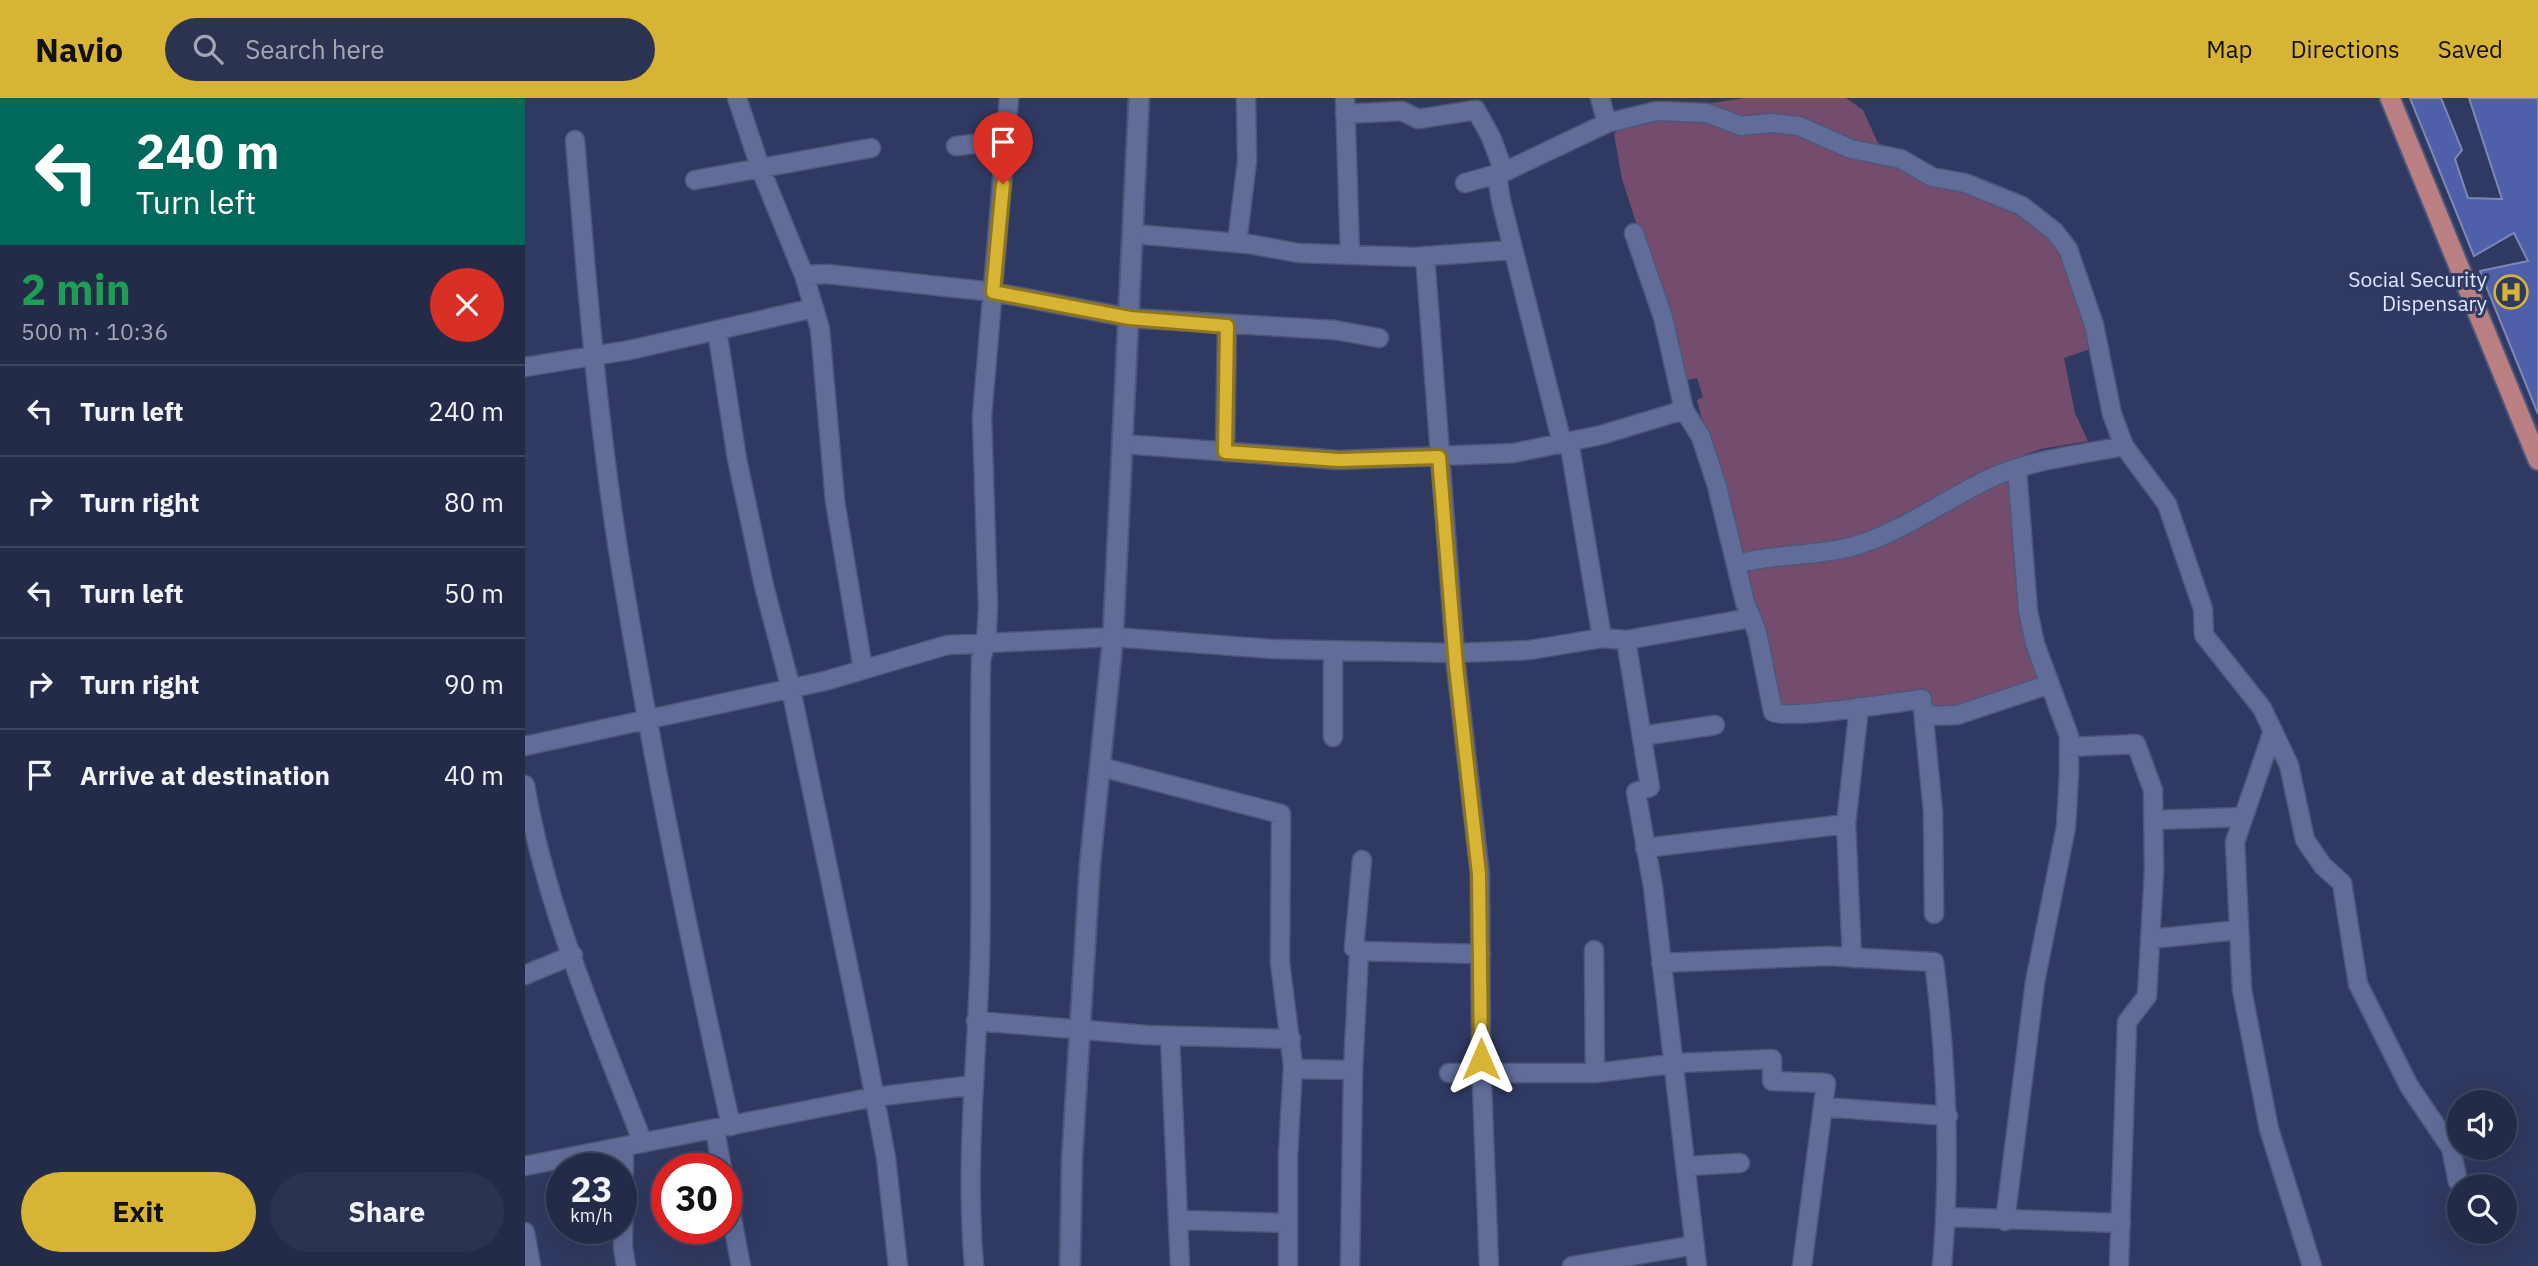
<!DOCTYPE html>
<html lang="en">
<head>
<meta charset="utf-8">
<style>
	body { margin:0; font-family:"IBM Plex Sans",sans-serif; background:#2c3350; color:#f1f3f6; height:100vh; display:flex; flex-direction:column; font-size:26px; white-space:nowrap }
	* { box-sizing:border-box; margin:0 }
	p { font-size:23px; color:#a3a7b4 }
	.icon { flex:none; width:38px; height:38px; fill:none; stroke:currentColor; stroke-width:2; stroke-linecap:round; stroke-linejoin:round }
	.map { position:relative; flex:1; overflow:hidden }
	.sheet { display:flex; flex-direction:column; background:#242b49; width:525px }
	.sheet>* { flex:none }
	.guide { background:#00695c; color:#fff; overflow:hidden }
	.controls { position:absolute; left:1922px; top:992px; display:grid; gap:14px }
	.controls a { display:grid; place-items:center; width:70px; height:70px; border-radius:50%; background:#242b49; box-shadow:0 7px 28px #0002,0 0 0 2px #414761; font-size:35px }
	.speed { position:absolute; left:21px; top:1055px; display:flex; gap:14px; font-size:35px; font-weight:700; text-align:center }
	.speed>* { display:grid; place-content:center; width:91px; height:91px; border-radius:50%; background:#242b49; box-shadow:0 7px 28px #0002,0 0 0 2px #414761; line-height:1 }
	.speed small { font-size:18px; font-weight:400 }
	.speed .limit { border:10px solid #d22; background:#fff; color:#111 }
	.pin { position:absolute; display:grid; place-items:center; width:60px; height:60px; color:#fff; margin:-72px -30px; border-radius:50% 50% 50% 0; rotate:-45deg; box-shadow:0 0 7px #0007 }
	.pin .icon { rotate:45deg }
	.me { position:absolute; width:77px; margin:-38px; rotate:0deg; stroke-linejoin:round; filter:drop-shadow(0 0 5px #0008) }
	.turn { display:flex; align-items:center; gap:24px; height:147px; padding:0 21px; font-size:32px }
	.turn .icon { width:91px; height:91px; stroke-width:2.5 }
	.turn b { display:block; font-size:49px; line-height:60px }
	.round { display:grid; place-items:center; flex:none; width:74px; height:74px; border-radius:37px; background:#2c3350 }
	.headline { display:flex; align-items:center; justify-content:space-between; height:119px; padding:0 21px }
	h1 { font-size:42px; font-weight:700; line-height:52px; color:#1e9e55 }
	.action { display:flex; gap:14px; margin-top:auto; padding:14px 21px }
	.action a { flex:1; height:80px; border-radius:42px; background:#d8b434; color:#111; font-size:28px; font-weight:700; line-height:80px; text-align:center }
	.action a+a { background:#2c3350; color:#f1f3f6 }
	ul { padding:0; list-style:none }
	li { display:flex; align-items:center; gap:21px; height:91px; padding:0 21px; border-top:2px solid #414761 }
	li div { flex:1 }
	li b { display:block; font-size:26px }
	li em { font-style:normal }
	header { display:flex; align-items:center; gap:42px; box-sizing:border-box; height:98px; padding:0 35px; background:#d8b434; color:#111 }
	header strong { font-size:33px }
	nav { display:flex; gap:38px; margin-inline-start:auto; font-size:24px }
	.search { width:490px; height:63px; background:#2c3350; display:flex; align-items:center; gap:18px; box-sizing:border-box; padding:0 24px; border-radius:38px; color:#a3a7b4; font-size:26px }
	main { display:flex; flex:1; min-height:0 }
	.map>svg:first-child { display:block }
</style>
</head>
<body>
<header>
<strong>Navio</strong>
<div class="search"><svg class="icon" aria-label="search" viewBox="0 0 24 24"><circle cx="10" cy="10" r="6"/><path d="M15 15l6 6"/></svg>Search here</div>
<nav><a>Map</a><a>Directions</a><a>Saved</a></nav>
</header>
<main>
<section class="sheet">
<div class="guide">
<div class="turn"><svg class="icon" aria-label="left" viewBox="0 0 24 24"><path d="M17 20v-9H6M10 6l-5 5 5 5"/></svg><div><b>240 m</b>Turn left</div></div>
</div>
<div class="headline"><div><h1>2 min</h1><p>500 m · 10:36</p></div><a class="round" style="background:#d93025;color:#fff"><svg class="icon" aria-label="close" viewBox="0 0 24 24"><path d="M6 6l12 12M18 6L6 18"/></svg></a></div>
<ul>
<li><svg class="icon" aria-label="left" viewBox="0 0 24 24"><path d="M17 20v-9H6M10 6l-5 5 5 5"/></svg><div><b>Turn left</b></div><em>240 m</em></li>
<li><svg class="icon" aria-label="right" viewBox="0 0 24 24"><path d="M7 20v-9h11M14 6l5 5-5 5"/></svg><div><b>Turn right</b></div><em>80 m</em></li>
<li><svg class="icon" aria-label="left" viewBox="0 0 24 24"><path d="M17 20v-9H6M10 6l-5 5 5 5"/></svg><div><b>Turn left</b></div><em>50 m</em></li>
<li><svg class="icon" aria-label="right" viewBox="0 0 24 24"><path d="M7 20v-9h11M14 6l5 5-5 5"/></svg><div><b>Turn right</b></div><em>90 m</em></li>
<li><svg class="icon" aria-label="arrive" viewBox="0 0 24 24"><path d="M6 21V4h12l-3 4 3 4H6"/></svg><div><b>Arrive at destination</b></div><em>40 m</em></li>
</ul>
<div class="action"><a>Exit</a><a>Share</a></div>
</section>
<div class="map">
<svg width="2013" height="1168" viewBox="0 0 2013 1168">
	<rect width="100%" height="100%" fill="#303961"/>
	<path fill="#744c6d" d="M1220 0H1321L1338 12 1352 43 1377 71 1442 90 1511 124 1526 138 1543 177 1568 250 1539 260 1550 315 1563 343 1516 351 1482 363 1490 414 1492 490 1512 581C1478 599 1445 611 1406 611L1403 594 1250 612 1172 302 1178 299 1172 280 1162 282 1097 81 1089 36 1096 30 1160 9Z"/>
	<path fill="#4f5fa9" stroke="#7c89b7" stroke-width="2" d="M1885 0H1916L1937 52 1930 61 1943 100 1977 101 1944 0H2013V316L1955 173 2003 163 1989 135 1949 158Z"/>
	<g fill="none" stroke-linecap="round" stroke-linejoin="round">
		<defs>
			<path id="minor" d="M212 0 236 72 279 177 295 231 310 403 338 571
				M820 0 825 156
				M1075 0 1082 25
				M820 16 877 13 893 21 951 12 966 39 979 74
				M50 42C62 191 74 341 99 488 129 669 166 849 206 1028
				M431 48 482 42
				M972 77 976 103 1037 345
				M170 82 346 50
				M940 85 979 74 1082 25 1132 13 1182 15 1216 28 1247 25 1274 28 1326 51 1376 61 1407 79 1440 85 1497 108 1529 133 1543 151 1569 227 1587 316 1599 348 1642 406 1678 511 1679 537 1737 610 1764 667 1780 742 1798 768 1817 785 1833 886 1884 988 1926 1050 1933 1084
				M1109 135 1138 219 1159 312 1176 339 1192 388 1220 504 1232 534 1248 614C1262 622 1374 604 1397 601L1408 714 1409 816
				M609 136 724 146 773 155 889 159 988 152
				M712 145 722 63 721 0
				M900 158 931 568 955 776 956 961 964 1168
				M279 177 302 176 469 194 605 220 810 232 854 240
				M192 232 212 361 239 488 266 591 342 959 361 1060 373 1168
				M0 269 105 252 289 210
				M1044 343 1077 540
				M598 346 814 362 989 355 1076 337 1159 312
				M700 354 702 228
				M1212 466C1250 455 1291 459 1329 448 1380 433 1420 401 1468 379 1509 361 1555 357 1599 348
				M1101 542 1125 689 1111 694 1128 789 1172 1168
				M808 553V639
				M1399 618 1432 617 1525 586
				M1748 633 1710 744 1717 892 1744 1031 1787 1168
				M1117 638 1190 627
				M0 648 300 583 422 547 588 539 748 551 930 555 1005 552 1077 540 1101 542 1225 520
				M1544 649 1611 646 1628 692 1629 773 1622 898 1602 924 1594 1168
				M576 669 756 716 755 865 768 967 763 1059V1168
				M0 687C21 810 73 929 118 1045
				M1629 722 1718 719
				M1120 750 1321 726
				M837 762 829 850 834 853 956 856
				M1625 841 1713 832
				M1069 852 1070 975
				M1327 860 1321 726 1334 609
				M1136 865 1303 858 1409 864C1422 966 1426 1065 1417 1168
				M0 877 48 857
				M451 923 621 937 766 941
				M645 938 655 1168
				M768 971 828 972
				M924 975H1070L1155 965 1247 961V983L1301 985 1277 1168
				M1298 1009 1423 1018
				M190 1032 197 1071
				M99 1048 98 1149 101 1168
				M0 1068 349 999 449 987
				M1161 1068 1215 1065
				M201 1090 216 1168
				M1421 1119 1596 1125
				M653 1122 763 1125
				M1480 1123 1510 884 1541 729 1544 675V638L1510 546 1503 513 1492 372
				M0 1134 6 1168
				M449 1168C440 1065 452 962 455 859 457 760 454 661 456 561L461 546 463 510 457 319 484 0
				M825 1168 828 972 834 853
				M1047 1168 1170 1147"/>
			<path id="tertiary" d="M545 1168 547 1061 565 766 588 539 614 0"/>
			<path id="primary" d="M1865 0 2013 362"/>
		</defs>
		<use href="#minor" stroke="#4f5679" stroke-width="21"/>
		<use href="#tertiary" stroke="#4f5679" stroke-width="23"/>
		<use href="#primary" stroke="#4f5679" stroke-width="23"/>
		<use href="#minor" stroke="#616c99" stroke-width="18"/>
		<use href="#tertiary" stroke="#616c99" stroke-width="19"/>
		<use href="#primary" stroke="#ba7f83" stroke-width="19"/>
	</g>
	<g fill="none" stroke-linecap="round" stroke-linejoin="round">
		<defs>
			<path id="route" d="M478 86 468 194 605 220 702 228 700 354 814 362 914 359 931 568 954 776 956 961"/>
		</defs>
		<use href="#route" stroke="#8c7522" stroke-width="18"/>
		<use href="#route" stroke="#d8b434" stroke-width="12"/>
	</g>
	<defs>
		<symbol id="hospital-ring" viewBox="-11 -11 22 22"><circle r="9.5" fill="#303961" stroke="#d8b434" stroke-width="1.5"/><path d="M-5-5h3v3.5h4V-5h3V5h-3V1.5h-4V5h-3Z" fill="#d8b434"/></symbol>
	</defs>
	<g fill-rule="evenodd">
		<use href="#hospital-ring" x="1967" y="175" width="38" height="38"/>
	</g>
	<g text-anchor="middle" stroke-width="6" stroke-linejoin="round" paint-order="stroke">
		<g font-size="21" fill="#dee5ff" stroke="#303961" text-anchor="end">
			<text x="1962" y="189">Social Security<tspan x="1962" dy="24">Dispensary</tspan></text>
		</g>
	</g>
</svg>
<div class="controls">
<a><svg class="icon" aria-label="sound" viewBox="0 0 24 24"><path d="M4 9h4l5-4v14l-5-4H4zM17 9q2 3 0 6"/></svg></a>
<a><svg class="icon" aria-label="search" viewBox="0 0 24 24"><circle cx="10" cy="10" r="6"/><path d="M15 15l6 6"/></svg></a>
</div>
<div class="speed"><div>23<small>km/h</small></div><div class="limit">30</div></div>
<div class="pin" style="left:478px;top:86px;background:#d93025"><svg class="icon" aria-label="arrive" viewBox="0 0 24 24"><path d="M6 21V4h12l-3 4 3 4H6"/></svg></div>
<svg class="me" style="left:956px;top:961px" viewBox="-20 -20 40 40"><path d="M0-17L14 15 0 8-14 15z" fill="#d8b434" stroke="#fff" stroke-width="4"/></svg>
</div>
</main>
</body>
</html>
